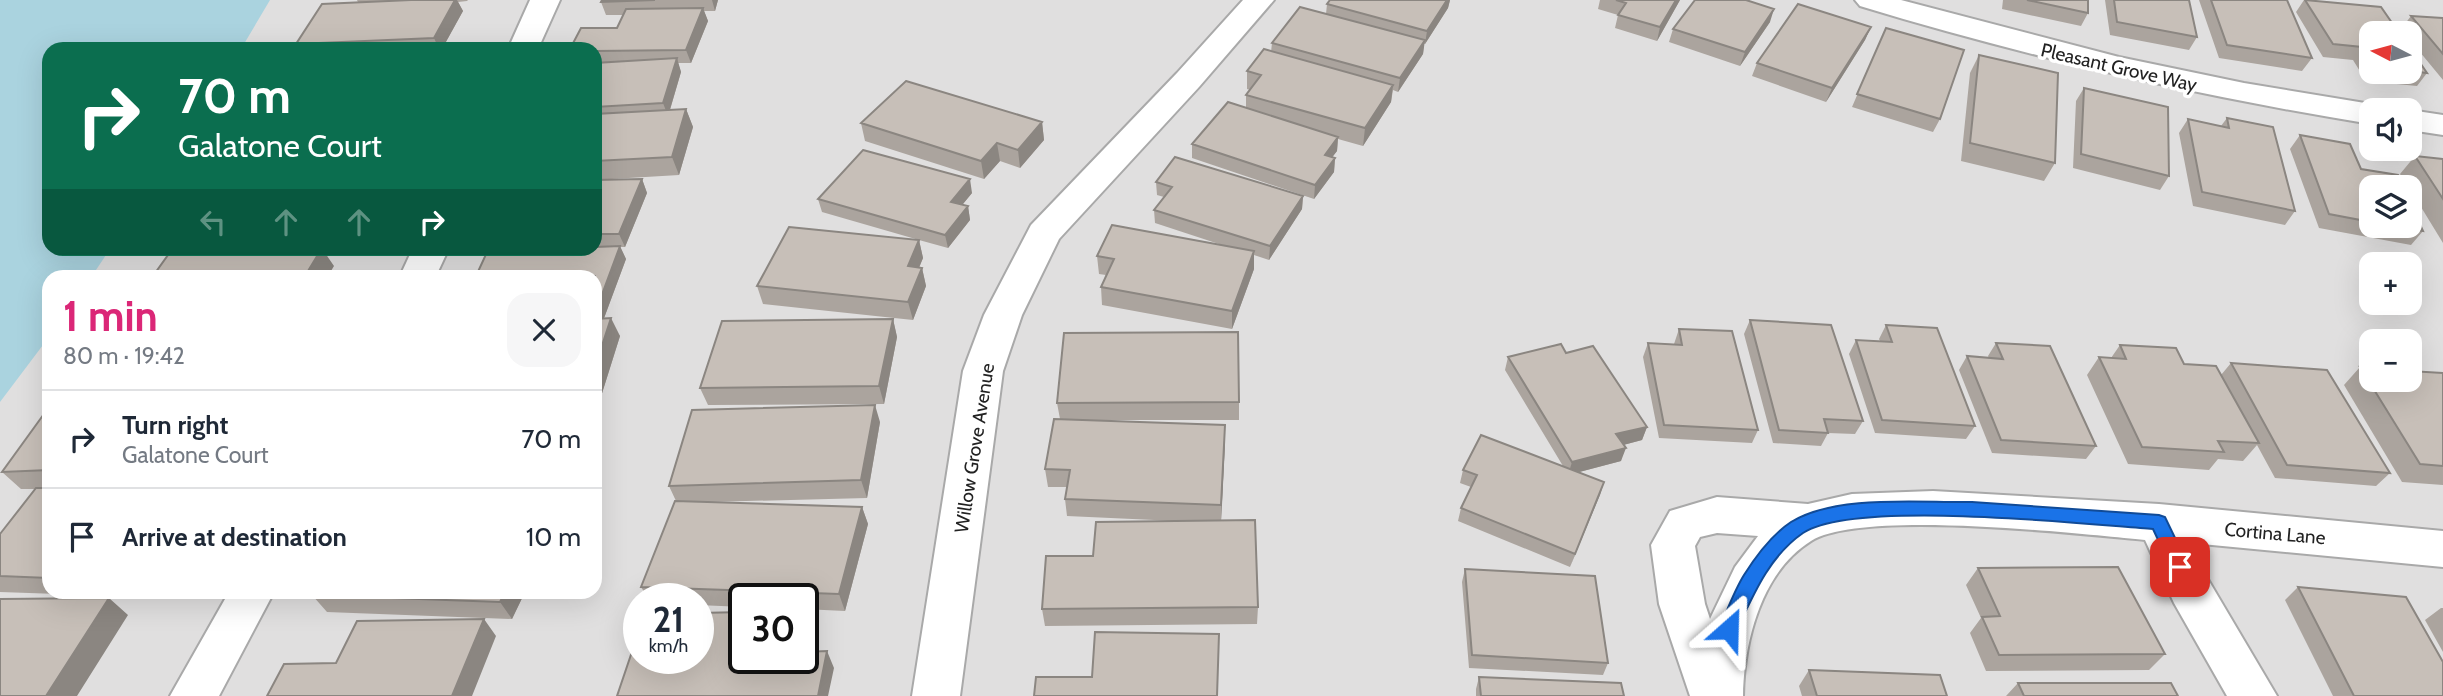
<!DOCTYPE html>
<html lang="en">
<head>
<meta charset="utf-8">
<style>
	body { margin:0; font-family:Cabin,sans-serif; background:#f6f6f7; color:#1f2937; height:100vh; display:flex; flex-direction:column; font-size:26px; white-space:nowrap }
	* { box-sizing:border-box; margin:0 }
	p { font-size:23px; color:#747a83 }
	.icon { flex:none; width:38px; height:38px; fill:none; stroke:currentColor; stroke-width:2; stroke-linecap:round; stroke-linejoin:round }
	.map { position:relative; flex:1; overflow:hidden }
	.side { position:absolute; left:42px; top:270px; width:560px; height:329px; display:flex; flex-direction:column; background:#fff; border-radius:21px; box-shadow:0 7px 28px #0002 }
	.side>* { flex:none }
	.banner { position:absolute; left:42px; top:42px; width:560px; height:214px; border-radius:21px; box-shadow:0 7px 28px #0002; background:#0b6e4f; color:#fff; overflow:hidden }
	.needle { width:46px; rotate:276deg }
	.buttons { position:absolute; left:2359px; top:21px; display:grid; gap:14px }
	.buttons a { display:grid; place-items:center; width:63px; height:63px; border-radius:14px; background:#fff; box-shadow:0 7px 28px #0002; font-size:35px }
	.speed { position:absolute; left:623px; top:583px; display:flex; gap:14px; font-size:35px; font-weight:700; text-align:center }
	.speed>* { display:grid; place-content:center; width:91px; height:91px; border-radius:50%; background:#fff; box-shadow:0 7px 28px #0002; line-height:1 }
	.speed small { font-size:18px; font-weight:400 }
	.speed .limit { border:4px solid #111; border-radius:10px; background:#fff; color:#111 }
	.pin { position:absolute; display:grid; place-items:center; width:60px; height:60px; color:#fff; margin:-30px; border-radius:14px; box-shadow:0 4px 10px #0006 }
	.me { position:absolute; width:77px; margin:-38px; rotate:25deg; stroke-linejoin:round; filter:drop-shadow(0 0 5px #0008) }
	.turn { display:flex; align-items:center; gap:24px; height:147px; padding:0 21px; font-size:32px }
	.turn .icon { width:91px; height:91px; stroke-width:2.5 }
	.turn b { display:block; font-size:49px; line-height:60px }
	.lanes { display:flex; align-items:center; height:66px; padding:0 21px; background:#0003; justify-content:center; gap:35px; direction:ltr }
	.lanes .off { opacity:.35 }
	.round { display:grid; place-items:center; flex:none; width:74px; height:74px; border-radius:21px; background:#f6f6f7 }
	.head { display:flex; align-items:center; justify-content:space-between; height:119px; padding:0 21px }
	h1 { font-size:42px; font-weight:700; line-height:52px; color:#db2777 }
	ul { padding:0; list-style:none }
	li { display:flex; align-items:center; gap:21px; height:98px; padding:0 21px; border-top:2px solid #e0e1e3 }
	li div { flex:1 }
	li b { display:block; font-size:26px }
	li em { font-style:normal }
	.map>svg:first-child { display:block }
</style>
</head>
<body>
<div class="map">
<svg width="2443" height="696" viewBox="0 0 2443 696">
	<rect width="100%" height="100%" fill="#f2efe9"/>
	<path fill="#e0dfdf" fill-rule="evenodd" d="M0 0H2443V696H0ZM2371 33H2410V72H2371ZM49 49H595V248H49ZM2371 110H2410V149H2371ZM2371 187H2410V226H2371ZM2371 264H2410V303H2371ZM49 276H595V592H49ZM2371 341H2410V380H2371ZM639 598H698V658H639ZM744 598H803V658H744Z"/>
	<path fill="#aad3df" d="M0 0H270L241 49H49V248L110 249 92 276H49V337L0 402Z"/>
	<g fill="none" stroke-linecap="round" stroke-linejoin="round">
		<defs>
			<path id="minor" d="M530 0H560L538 49H508Z
				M1243 0H1274L1199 87 1059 239 1022 315 1003 371 960 696H912L963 371 984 315 1031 225 1177 73Z
				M1855 0H1901L2119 57 2244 83 2371 104 2385 110H2371V124C2198 96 2028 57 1860 6Z
				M2409 110H2410L2443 115V135L2410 130Z
				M413 248H449L436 276H400Z
				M1933 491 2159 504 2443 531V567L2191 543 2206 576 2277 696H2227L2174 603 2145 540C2079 534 1862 509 1811 541 1761 572 1744 642 1743 696H1690L1659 604 1651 545 1670 511 1717 497 1808 504 1852 494ZM1717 533 1758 536 1735 567 1710 619 1705 604 1695 546 1700 537Z
				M229 592H274L219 696H170Z"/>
		</defs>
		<use href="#minor" stroke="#a9a9a9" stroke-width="4"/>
		<use href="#minor" fill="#fff" fill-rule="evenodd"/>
	</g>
	<path fill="#aba49e" d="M357 0H468L467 1 458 2 463 11 442 49H298L296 44 358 2Z
		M602 0H718L715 11H704L708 21 691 63H678L681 72 670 110 686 109 693 127 679 175 595 180 642 179 647 193 625 247H620L626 259 604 318 620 336 598 406H595V49L617 28 623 15H606L601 2Z
		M1330 0H1450L1448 8 1425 44H1424L1423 54 1398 92 1393 90 1391 102 1363 146 1338 139 1337 151 1332 157 1335 158 1334 172 1314 199 1192 158V144L1246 108V95L1250 90 1247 89V71L1271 52 1272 43 1326 14 1327 4Z
		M1600 0H1680L1657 41 1615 28 1618 15 1598 9Z
		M2003 0H2088V13L2081 26 2002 9Z
		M2105 0H2189L2197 37 2189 50 2110 35Z
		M2199 0H2287L2312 58 2302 71 2219 58Z
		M2304 0H2314L2371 33V72H2410V48L2427 73 2417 86 2366 81 2353 60 2323 57 2296 12Z
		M1750 1 1770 22 1740 66 1669 42 1673 29Z
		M2411 16 2443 18V80L2410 40V33H2405L2401 29Z
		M1871 27 1865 40 1826 102 1752 76 1757 63Z
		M1886 28 1940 119 1933 132 1852 107Z
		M1979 55 2055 163 2044 181 1961 161 1970 73Z
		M2084 88 2169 176 2160 190 2073 168 2076 101Z
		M2227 118 2295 211 2285 225 2193 206 2179 133 2188 119 2221 126Z
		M1042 122 1044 140 1020 168 1000 161 984 179 865 141 861 123Z
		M2300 135 2361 169 2371 187V226H2410L2423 231 2411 245 2319 228 2290 149Z
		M2415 156 2443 159V243L2410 189V187H2409L2400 174Z
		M1156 182 1303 196 1302 209 1269 260 1254 255V269L1232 329 1102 305 1101 287 1106 275 1099 274 1097 256 1222 245 1155 223 1154 210 1164 197 1157 195Z
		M972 193 962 205 968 206 970 220 948 248 919 240 923 258 919 268H922L926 286 913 320 763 304 757 286 919 240 822 212 818 199Z
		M893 319 897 337 884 404 708 405 700 388Z
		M1750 320 1863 421 1855 434 1828 433 1821 446 1773 443 1744 334Z
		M1886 325 1975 426 1966 439 1875 433 1849 354 1856 340 1880 341 1879 339Z
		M1679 329 1758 430 1752 443 1659 438 1643 357 1648 343 1674 344Z
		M1996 343 2096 446 2086 459 1992 453 1959 370 1967 356 1989 358 1988 356Z
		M2120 345 2221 375 2231 363 2390 473 2376 486 2275 478 2257 445 2243 461 2218 459 2209 470 2128 464 2087 375 2099 357 2111 358Z
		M1566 353 1647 427 1642 440 1623 445 1621 461 1579 472 1604 482 1570 567 1458 521 1461 508 1471 487 1460 483 1463 470 1563 466 1505 370 1508 357Z
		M2360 367 2443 373V485L2402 482 2344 385Z
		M1239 402V420H1106L1225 442 1221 520 1258 607 1257 624 1045 626 1042 609 1093 556 1176 521 1067 516 1065 499 1067 487H1048L1045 469 1060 419 1057 403Z
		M49 407V592H149L145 597 0 592V534L35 489H21L2 472Z
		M880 422 867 498 709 502 862 507 868 524 845 611 803 609V598H744V607L698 605V598H648L641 587 676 501 669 486Z
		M1978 568 2165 654 2149 670 1986 671 1970 633 1981 618 1966 585Z
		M1465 569 1608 663 1603 675 1469 668 1462 582Z
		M2298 587 2443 696H2333L2285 600Z
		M314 592H525L512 619 327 612 312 595Z
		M2441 608H2443V652L2425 620Z
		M1809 670 1947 696H1802L1799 686Z
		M1479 677 1624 696H1476V689Z
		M2018 683 2178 696H2006Z"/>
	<path fill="#8b8681" d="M455 0H457L463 11 442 49H439L434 38Z
		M712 0H718L715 11Z
		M1447 0H1450L1448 8 1425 44 1427 31Z
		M1676 0H1680L1657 41 1660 27Z
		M703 8 708 21 691 63 686 50Z
		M1774 9 1770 22 1740 66 1745 52Z
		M1871 27 1865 40 1826 102 1832 88Z
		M1425 40 1423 54 1398 92 1400 78Z
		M677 58 681 72 668 116 663 103Z
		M1393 85 1391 102 1363 146 1365 128Z
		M686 109 693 127 679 175 672 157Z
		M1042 122 1044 140 1020 168 1018 150Z
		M1338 137 1337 151 1324 168 1325 155Z
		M997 143 1000 161 984 179 981 161Z
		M1335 158 1334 172 1314 199 1315 185Z
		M642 179 647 193 625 247 619 234Z
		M970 179 972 193 954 215 951 202Z
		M1303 196 1302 209 1269 260 1270 246Z
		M968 206 970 220 948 248 945 235Z
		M919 240 923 258 912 284 908 266Z
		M620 246 626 259 603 321 597 308Z
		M302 248H324L323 250 334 266 328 276H305Z
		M1254 251V269L1232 329V311Z
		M922 268 926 286 913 320 908 302Z
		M611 318 620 336 598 406 595 401V367Z
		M893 319 897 337 884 404 879 386Z
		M875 405 880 422 867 498 861 480Z
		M1225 425V442L1221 522V505Z
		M1647 427 1642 440 1612 448 1616 434Z
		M1626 448 1621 461 1568 475 1572 462Z
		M1604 482 1600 495 1570 567 1575 554Z
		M862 507 868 524 845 611 839 594Z
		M138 592H149L145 597Z
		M505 592H525L512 619 500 602Z
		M109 598 128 615 77 696H46Z
		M806 612 813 629 804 668 803 622Z
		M484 619 496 636 472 696H452Z
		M827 651 834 668 828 696H818Z"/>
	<path fill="#c7bfb8" stroke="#8b8681" stroke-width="2" d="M411 0H455L434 38 296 44 322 4Z
		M602 0H655L601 2Z
		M1330 0H1447L1427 31 1327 4Z
		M1616 0H1676L1660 27 1618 15 1626 3Z
		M1695 0H1746L1774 9 1745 52 1673 29Z
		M2027 0H2088V13Z
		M2114 0H2189L2197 37 2117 22Z
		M2211 0H2287L2312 58 2227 45Z
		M2305 0 2381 7 2399 33H2371V60L2362 47 2333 44Z
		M1798 4 1871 27 1832 88 1757 63Z
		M1300 7 1425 40 1400 78 1272 43Z
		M703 8 686 50 595 51V49H570L581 28H617L626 9Z
		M2411 16 2443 18V54Z
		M1886 28 1964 50 1940 119 1857 94Z
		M2410 48 2427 73 2410 71Z
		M1264 49 1393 85 1365 128 1246 95 1261 75 1247 71Z
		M1979 55 2058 73 2055 163 1970 143Z
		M677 58 663 103 595 107V63Z
		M906 81 1042 122 1018 150 997 143 981 161 861 123Z
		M2084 88 2168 107 2169 176 2081 154Z
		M1228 102 1338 137 1325 155 1335 158 1315 185 1192 144Z
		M686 109 672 157 595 161V114Z
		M2227 118 2273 127 2295 211 2202 192 2188 119 2229 128Z
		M2300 135 2350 144 2361 169 2398 175 2404 187H2371V222L2329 214Z
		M863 150 970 179 951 202 968 206 945 235 818 199Z
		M2415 156 2443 159V199Z
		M1175 157 1303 196 1270 246 1154 210 1172 187 1156 182Z
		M642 179 619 234H595V180Z
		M2410 202 2423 231 2392 226H2410Z
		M1112 225 1254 251 1232 311 1101 287 1114 259 1097 256Z
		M789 227 919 240 908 266 922 268 908 302 757 286Z
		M620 246 597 308H595V276H476L488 250 544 248H595V247Z
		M173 248 301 249 322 248 305 276H153Z
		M611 318 595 367V319Z
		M893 319 879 386 700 388 722 321Z
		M1750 320 1831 325 1863 421 1824 419 1828 433 1779 430Z
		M1886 325 1937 328 1975 426 1882 420 1856 340 1892 342Z
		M1679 329 1732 331 1758 430 1664 425 1648 343 1682 345Z
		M1238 332 1239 402 1057 403 1064 333Z
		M1996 343 2050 346 2096 446 2001 440 1967 356 2003 359Z
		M1561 344 1566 353 1593 346 1647 427 1616 434 1626 448 1572 462 1508 357Z
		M2120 345 2176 348 2184 364 2216 366 2259 443 2218 441 2224 452 2142 447 2099 357 2126 359Z
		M2231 363 2327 370 2390 473 2287 465Z
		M2360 367 2371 368V380H2410V371L2443 373V466L2420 464Z
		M875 405 861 480 669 486 692 410Z
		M49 407V470L2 472Z
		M1054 419 1225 425 1221 505 1065 499 1070 470 1045 469Z
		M1481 435 1604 482 1575 554 1461 508 1477 475 1463 470Z
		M36 488H49V578L0 576V534Z
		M675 501 862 507 839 594 641 587Z
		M1255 520 1258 607 1042 609 1046 556H1093L1096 522Z
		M2118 567 2165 654 1999 655 1982 617 2000 616 1978 568Z
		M1465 569 1595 576 1608 663 1472 655Z
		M2298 587 2406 597 2443 662V696H2354Z
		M314 592H505L500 602 312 595Z
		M109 598 46 696H0V599Z
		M744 612V658H803V652L827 651 818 696H617L639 631V658H698V613Z
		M484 619 452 696H267L284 664 336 663 357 621Z
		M1095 632 1219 634 1217 696H1034L1036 677H1092Z
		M1809 670 1940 675 1947 696H1817Z
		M1479 677 1621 683 1624 696H1481Z
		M2018 683H2171L2178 696H2024Z"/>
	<path fill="#1a73e8" stroke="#114b97" stroke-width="2" d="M1972 502 2159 515 2165 517 2189 567 2186 572 2180 574 2173 572 2153 529C2084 524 1854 499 1803 533 1768 557 1752 598 1735 634L1729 637 1722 634 1719 629C1727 611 1734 591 1744 575 1756 556 1773 534 1791 522 1837 494 1919 503 1972 502Z"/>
	<g text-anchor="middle" stroke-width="7" stroke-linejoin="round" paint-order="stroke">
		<g font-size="19" fill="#222" stroke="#fff">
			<text transform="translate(2119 67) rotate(13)" y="7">Pleasant Grove Way</text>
			<text transform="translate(974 448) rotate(-81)" y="7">Willow Grove Avenue</text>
			<text transform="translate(2275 533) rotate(5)" y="7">Cortina Lane</text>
		</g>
	</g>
</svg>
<div class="buttons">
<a><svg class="needle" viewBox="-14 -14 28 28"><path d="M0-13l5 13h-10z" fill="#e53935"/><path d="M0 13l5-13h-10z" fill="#747a83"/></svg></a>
<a><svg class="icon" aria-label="sound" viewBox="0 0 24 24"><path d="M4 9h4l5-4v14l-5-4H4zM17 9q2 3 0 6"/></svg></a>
<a><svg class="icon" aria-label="layers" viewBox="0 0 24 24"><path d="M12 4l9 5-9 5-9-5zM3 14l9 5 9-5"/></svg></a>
<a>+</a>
<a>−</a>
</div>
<div class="speed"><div>21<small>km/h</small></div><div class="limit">30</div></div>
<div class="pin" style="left:2180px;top:567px;background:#d93025"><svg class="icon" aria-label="arrive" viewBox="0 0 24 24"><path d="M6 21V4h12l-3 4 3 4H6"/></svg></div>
<svg class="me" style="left:1729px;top:629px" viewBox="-20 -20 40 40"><path d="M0-17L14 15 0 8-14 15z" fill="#1a73e8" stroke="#fff" stroke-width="4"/></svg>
<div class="banner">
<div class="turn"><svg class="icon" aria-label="right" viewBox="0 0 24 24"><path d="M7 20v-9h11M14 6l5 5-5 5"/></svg><div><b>70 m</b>Galatone Court</div></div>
<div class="lanes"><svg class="icon off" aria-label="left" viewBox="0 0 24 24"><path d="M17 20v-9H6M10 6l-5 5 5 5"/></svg><svg class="icon off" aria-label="ahead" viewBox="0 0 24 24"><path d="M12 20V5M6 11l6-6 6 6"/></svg><svg class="icon off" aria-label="ahead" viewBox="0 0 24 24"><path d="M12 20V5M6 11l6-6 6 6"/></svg><svg class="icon" aria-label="right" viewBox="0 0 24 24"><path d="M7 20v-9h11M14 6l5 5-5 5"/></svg></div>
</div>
<section class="side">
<div class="head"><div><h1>1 min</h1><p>80 m · 19:42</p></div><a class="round"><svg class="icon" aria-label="close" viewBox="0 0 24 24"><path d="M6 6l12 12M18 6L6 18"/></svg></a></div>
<ul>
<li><svg class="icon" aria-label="right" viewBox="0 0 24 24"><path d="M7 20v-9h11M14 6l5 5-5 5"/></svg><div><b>Turn right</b><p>Galatone Court</p></div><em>70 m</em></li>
<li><svg class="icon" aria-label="arrive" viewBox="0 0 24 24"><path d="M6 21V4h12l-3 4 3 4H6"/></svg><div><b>Arrive at destination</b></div><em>10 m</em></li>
</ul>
</section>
</div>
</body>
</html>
